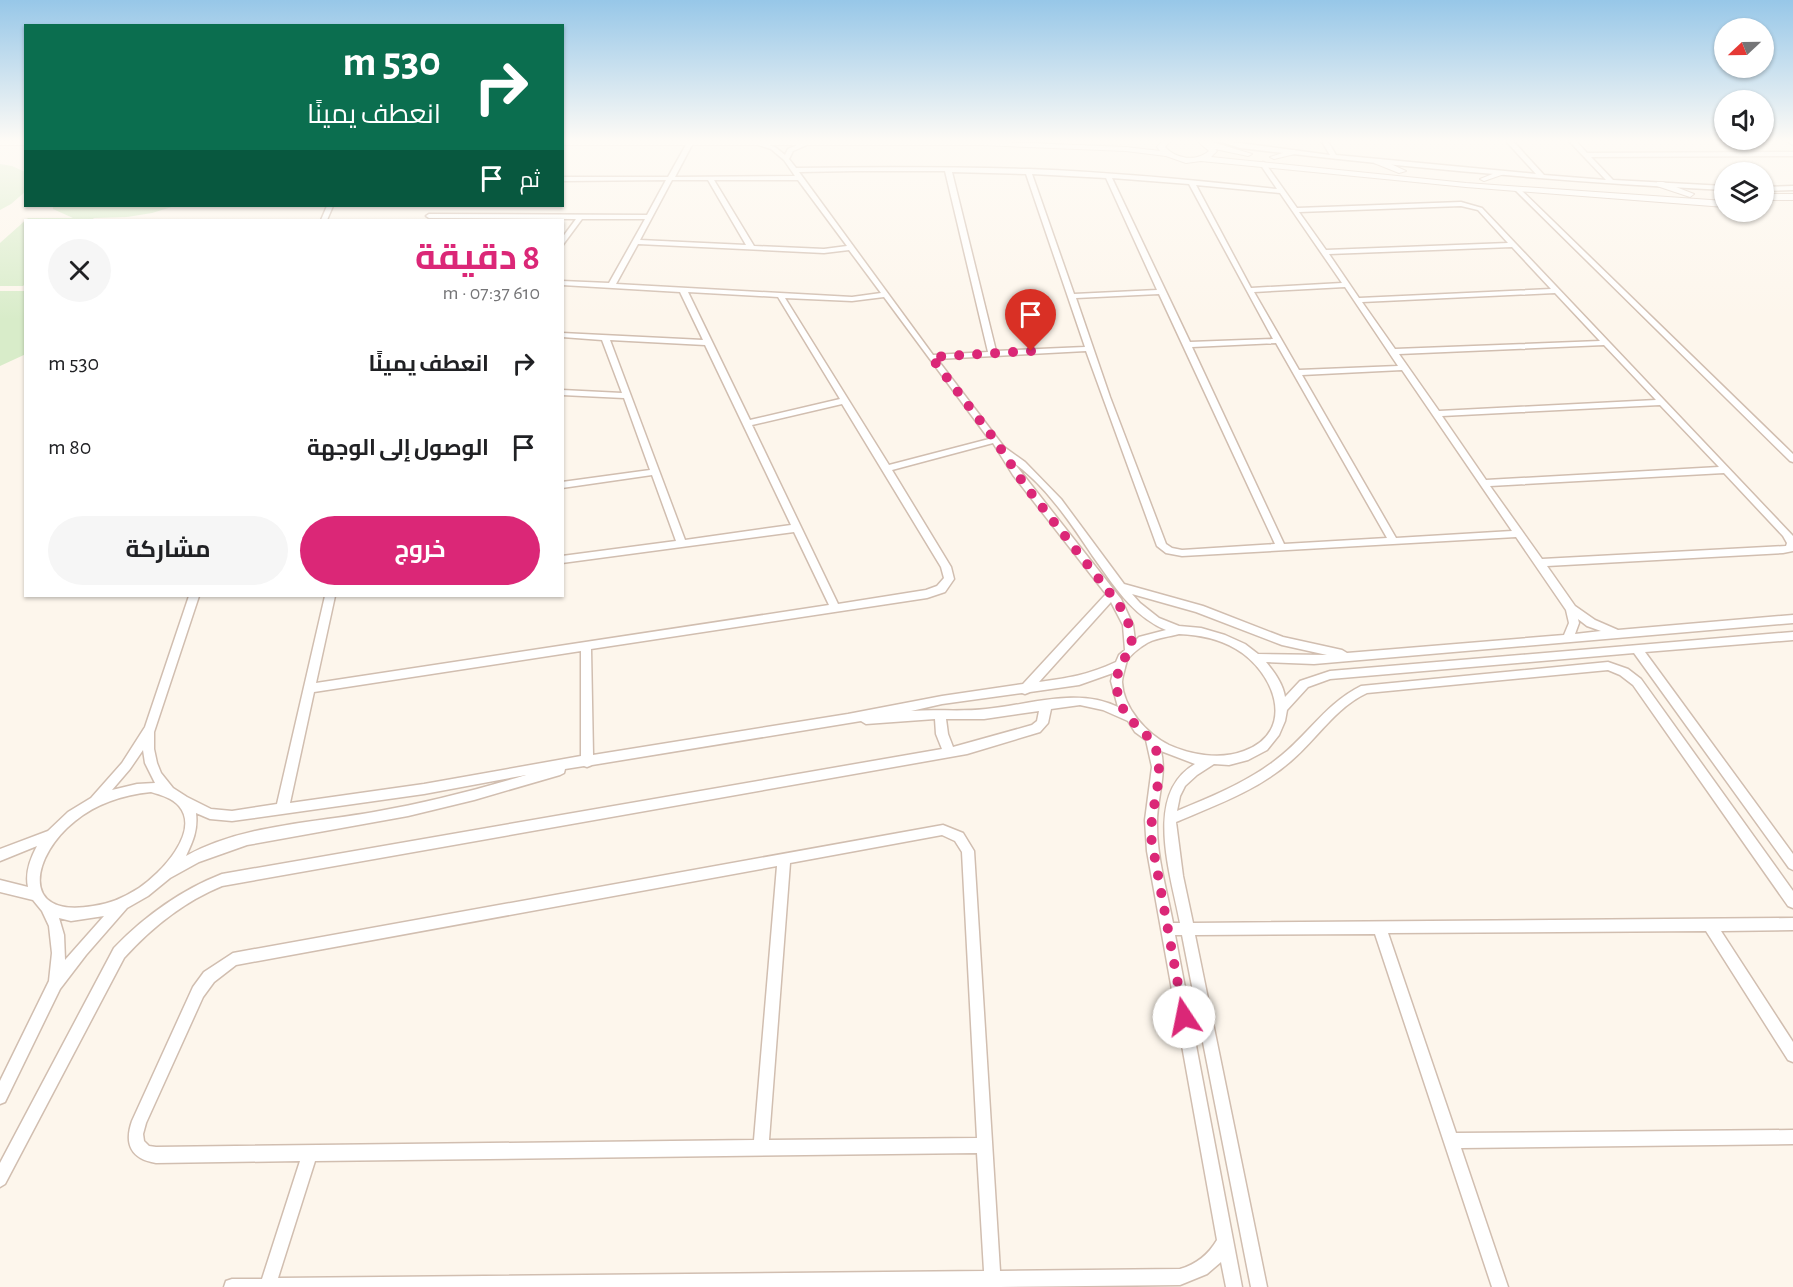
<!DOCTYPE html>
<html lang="ar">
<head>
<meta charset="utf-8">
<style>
	body { margin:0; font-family:"Alegreya Sans",Cairo,sans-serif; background:#f6f6f6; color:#202124; direction:rtl; height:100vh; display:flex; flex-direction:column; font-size:22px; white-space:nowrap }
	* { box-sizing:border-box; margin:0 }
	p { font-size:20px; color:#757577 }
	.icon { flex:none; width:33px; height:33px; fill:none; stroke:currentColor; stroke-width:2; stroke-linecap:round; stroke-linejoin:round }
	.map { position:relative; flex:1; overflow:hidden; direction:ltr }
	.side { position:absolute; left:24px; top:219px; width:540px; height:378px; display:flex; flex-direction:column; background:#fff; border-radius:0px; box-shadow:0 2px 4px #0004; direction:rtl }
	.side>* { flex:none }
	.banner { position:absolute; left:24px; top:24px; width:540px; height:183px; border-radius:0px; box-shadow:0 2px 4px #0004; direction:rtl; background:#0b6e4f; color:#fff; overflow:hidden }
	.needle { width:39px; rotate:248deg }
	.fabs { position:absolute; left:1714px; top:18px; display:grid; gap:12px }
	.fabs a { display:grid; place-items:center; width:60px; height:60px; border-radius:50%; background:#fff; box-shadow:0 2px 4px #0004; font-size:30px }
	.pin { position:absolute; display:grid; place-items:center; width:51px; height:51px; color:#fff; margin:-62px -26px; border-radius:50% 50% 50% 0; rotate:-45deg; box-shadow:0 0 6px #0007 }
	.pin .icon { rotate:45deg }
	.me { position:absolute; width:66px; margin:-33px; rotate:349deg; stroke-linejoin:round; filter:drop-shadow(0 0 4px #0008) }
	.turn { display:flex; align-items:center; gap:21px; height:126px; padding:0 24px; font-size:27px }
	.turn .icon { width:78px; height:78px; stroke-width:2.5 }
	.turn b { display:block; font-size:42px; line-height:51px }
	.then { display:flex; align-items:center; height:57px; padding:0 24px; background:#0003; gap:12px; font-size:22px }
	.round { display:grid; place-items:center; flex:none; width:63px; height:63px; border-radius:32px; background:#f6f6f6 }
	.headline { display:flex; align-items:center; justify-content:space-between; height:102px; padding:0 24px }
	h1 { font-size:36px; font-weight:700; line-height:45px; color:#db2777 }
	.button { display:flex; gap:12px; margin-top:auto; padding:12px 24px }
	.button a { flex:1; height:69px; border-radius:36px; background:#db2777; color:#fff; font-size:24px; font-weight:700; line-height:69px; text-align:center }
	.button a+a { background:#f6f6f6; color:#202124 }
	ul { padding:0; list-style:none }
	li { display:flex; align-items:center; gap:18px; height:84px; padding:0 24px }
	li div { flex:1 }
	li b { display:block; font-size:22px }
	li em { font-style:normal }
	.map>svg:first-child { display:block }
</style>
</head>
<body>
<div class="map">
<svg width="1793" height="1287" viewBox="0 0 1793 1287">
	<rect width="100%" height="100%" fill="#fdf6ec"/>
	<path fill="#d8ecc9" d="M0 164 12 166 25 172 26 191 11 204 0 210Z
		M53 206H175L152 213 127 217 94 218 92 220H26L25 284 23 286H0V243L28 218H73L53 209Z
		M0 291H25L26 354 0 366Z"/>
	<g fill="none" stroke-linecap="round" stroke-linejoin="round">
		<defs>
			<path id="minor" d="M1216 140 1330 155 1321 140H1327L1336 155 1536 174 1505 140H1512L1544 175 1606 180 1568 140H1575L1587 153 1793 152V156L1591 157 1613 180 1725 186V190C1563 182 1401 167 1240 148Z
				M1786 140H1793V145Z
				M690 141 693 143 675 177 795 176 784 160 771 149 752 143 755 141 775 147 785 155 788 149 807 141 810 143 809 144 793 151 789 159 796 168C873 167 951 167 1028 169 1110 172 1194 180 1277 189L1260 164 1263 162 1265 163 1297 208 1461 202 1482 208 1793 536V551L1783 553 1547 566 1575 606 1595 620 1618 630 1793 615V623L1314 664 1266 662C1275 673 1283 684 1285 697L1300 681 1330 671 1793 632V640L1645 652 1793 854V870L1789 868 1634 653 1330 679 1308 687 1287 710 1285 721 1279 735 1267 750 1248 760 1229 765 1214 764 1197 775 1185 786 1180 796 1177 811C1213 796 1251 781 1282 755 1309 733 1328 702 1361 686L1608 662 1628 669 1641 679 1793 891V908L1788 906 1633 685 1620 675 1608 670 1367 693C1335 708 1317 739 1291 761 1258 790 1216 805 1176 822L1183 876 1193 923 1793 918V930L1721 931 1793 1042V1062L1788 1060 1706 931 1388 933 1456 1133 1793 1130V1144L1461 1148 1508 1287H1492L1375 934 1195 935 1267 1287H1251L1182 935H1175L1242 1287H1226L1221 1262 1207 1274 1180 1285 999 1287H224L226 1281 232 1279H262L300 1161 156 1163C131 1159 124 1144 132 1121L193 987 204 972 233 953 943 825 963 833 974 851 1000 1271 1180 1269C1197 1264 1208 1255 1217 1240L1147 851 1145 820 1152 767 1146 740 1135 732 1128 721 1103 710 1080 705 1051 709 1048 723 1040 732 967 754 222 886C185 901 151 928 124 958L5 1184 0 1187V1163L114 948C144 917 181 890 222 874L942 749 936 734 935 719 866 724 861 721 592 765 587 767 584 766 565 769 564 773 560 775 474 800 408 816 247 845 199 862 170 878 148 896 127 908 86 955 60 989 5 1102 0 1104V1081L49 981 52 953 49 926 42 911 33 900 0 892V880L28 887C25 873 30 859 37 846L0 861V849L48 831 68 812 91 798 122 763 145 727 189 596H199L154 732V749L157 763 161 773 173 788 187 797 211 809 232 811 277 804 325 596H335L316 683 829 605 794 532 562 563V556L676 541 652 475 562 488V482L650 470 624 398 562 395V390L622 393 602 340 562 337V333L703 340 680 292 562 285V281L609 283 645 219H582L562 246V238L576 219 429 218 426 216 429 214 647 215 666 180 562 181V177H668L687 143ZM855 171H945L988 352 933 355 799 172ZM952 172 1026 174 1085 347 996 351ZM1032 174 1106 178 1157 290 1074 294ZM1112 178 1189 184 1273 339 1190 342ZM672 180H708L746 245 640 240ZM714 180H798L847 246 824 249 754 246ZM1196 185 1280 193 1342 283 1251 288ZM1461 206 1478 210 1508 243 1326 250 1299 212ZM638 244 824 253 849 250 881 293 852 297 616 284ZM1512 247 1551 289 1359 298 1329 254ZM1345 287 1398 366 1299 370 1254 292ZM688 292 778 297 840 399 750 420ZM1555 293 1600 341 1395 349 1362 302ZM1159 294 1275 544 1182 550 1172 548 1166 544 1110 397 1076 298ZM884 297 989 439 889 465 785 298 852 301ZM610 340 705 345 791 525 685 540ZM1276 343 1387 538 1284 544 1192 347ZM1604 345 1656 400 1439 411 1399 354ZM1086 351 1157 546 1166 553 1182 556 1516 537 1566 610 1569 623 1564 635 1347 653 1342 650 1283 637 1203 606 1124 584 1061 499 1025 462 1004 447 937 359ZM1402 370 1512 531 1396 538 1302 375ZM842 404 941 567 944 578 937 586 926 590 838 604 752 425ZM1660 405 1719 467 1486 480 1442 416ZM993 443 1013 475 1106 594 1023 684 942 696 848 714 593 755 591 649 927 598 945 592 954 579 951 567 892 470ZM1014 463C1046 486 1070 522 1092 555 1113 584 1132 616 1166 630L1139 637 1135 641 1133 625 1121 599ZM1724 473 1783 536 1787 543 1786 546 1542 559 1490 486ZM1132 594 1196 612 1282 645 1327 655 1258 654 1245 644 1225 635 1201 628 1179 626 1159 618 1140 603ZM1111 602 1123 625 1125 650 1119 655 1116 662C1088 675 1068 678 1039 682ZM1578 619 1587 626 1601 631 1575 634 1579 623ZM1179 634C1199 635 1218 638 1236 649 1274 671 1298 731 1244 751 1221 760 1191 755 1169 745 1147 734 1123 708 1122 682 1122 678 1124 672 1125 668 1125 667 1127 661 1127 660 1131 655 1139 648 1144 645 1153 638 1169 637 1179 634ZM581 651V756L424 784 290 803 314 692ZM1113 673 1111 681 1118 707C1077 687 1029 705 986 709 961 712 936 709 911 711L942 704 1022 693 1025 694 1030 692 1079 685ZM1039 711 1037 721 1032 725 953 747 948 734 946 719H984ZM143 750 145 763 155 783 137 784 112 790 130 769ZM1161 751 1195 764C1143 794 1171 875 1180 923H1173C1167 891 1157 858 1157 826 1156 800 1167 777 1161 751ZM526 775C476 790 425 803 374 812 312 823 242 825 186 856 193 841 198 830 196 813L210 819 232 821 424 794ZM151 792C161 795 172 798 179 806 201 832 160 874 139 888 125 897 110 904 93 906 17 919 33 854 75 821 97 803 123 795 151 792ZM942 835 955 841 962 852 977 1138 769 1140 790 863ZM777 866 754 1140 156 1147 149 1146 144 1141 143 1134 146 1123 203 997 214 982 236 965ZM104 916 65 960 64 935 59 918 71 921ZM977 1153 984 1271 278 1278 315 1161Z
				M1793 186V190L1764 191V187Z
				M1515 188H1519L1793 454V462L1790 461 1515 190Z
				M327 206H333L327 220H321Z"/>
			<path id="tertiary" d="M1163 140H1171L1165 147C1176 159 1196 162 1209 151L1196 140H1206L1252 154 1248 156 1215 149 1217 151 1211 157 1466 183 1725 201V207L1466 187 1201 161 1186 163 1166 156 1126 151 983 145H562V141H983L1126 147 1160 151 1157 147Z
				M0 141H26V145H0Z
				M1292 150H1295V154L1274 159 1270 157Z
				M1374 159H1380L1406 171 1399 173 1374 163Z
				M1500 171 1507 173 1484 181 1480 179Z
				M1657 182H1663L1694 194 1690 197 1657 186Z
				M1764 194H1793V200H1764Z"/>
		</defs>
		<use href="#minor" stroke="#d1beb0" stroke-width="3"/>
		<use href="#tertiary" stroke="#d1beb0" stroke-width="2"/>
		<use href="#minor" fill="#fff" fill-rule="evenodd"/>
		<use href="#tertiary" fill="#fff" fill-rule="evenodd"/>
	</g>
	<linearGradient id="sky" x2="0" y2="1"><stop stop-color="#97c7e8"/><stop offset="0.44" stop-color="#fefbf6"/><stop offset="1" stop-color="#fefbf6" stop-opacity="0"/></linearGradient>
	<rect width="1793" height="320" fill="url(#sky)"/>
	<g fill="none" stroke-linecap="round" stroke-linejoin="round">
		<path stroke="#db2777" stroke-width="10" stroke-dasharray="0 18" d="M1031 351 931 357 995 440 1024 484 1117 602C1125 614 1137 636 1129 650 1122 664 1115 672 1117 689 1121 723 1148 728 1156 750 1165 777 1150 808 1151 837L1184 1017"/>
	</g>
</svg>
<div class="fabs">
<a><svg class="needle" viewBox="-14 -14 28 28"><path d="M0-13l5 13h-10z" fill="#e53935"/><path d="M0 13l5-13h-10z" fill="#757577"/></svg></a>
<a><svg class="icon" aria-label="sound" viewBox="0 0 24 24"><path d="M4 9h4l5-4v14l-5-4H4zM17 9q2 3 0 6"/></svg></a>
<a><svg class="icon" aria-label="layers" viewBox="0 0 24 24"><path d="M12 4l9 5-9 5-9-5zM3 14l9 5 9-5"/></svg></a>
</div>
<div class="pin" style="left:1031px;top:351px;background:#d93025"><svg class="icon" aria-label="arrive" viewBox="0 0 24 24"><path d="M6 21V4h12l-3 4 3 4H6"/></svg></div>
<svg class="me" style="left:1184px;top:1017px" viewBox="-20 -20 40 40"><circle r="19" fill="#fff"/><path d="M0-13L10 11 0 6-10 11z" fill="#db2777"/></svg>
<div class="banner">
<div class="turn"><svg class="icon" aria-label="right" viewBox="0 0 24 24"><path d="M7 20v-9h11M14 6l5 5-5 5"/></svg><div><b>530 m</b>انعطف يمينًا</div></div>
<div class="then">ثم<svg class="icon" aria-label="arrive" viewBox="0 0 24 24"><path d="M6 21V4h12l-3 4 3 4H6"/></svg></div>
</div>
<section class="side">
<div class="headline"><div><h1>8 دقيقة</h1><p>610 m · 07:37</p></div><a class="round"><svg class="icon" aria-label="close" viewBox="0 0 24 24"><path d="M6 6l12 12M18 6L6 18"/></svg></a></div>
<ul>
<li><svg class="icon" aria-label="right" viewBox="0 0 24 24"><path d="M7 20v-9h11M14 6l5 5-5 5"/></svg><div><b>انعطف يمينًا</b></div><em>530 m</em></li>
<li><svg class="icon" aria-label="arrive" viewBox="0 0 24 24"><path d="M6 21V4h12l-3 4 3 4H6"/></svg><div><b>الوصول إلى الوجهة</b></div><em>80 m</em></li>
</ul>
<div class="button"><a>خروج</a><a>مشاركة</a></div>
</section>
</div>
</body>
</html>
